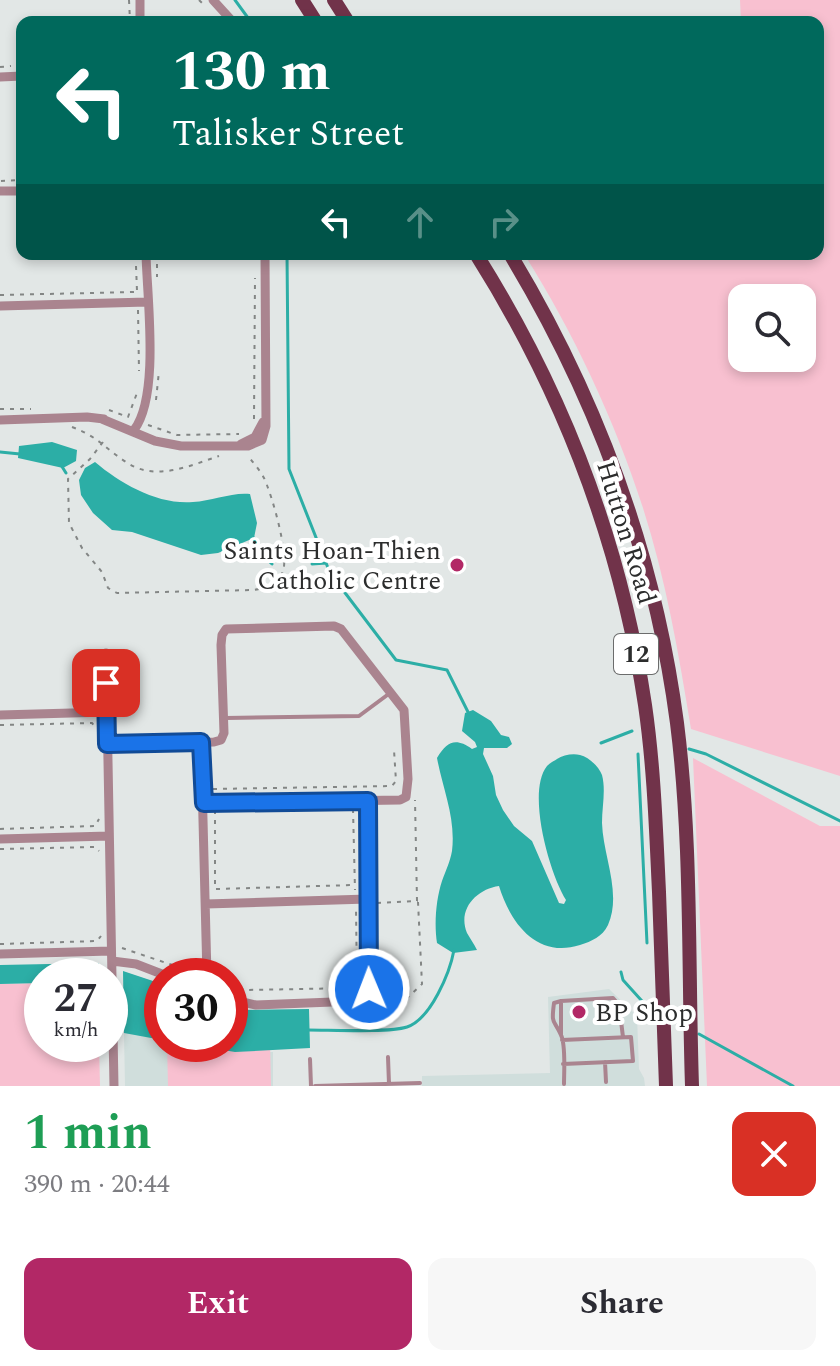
<!DOCTYPE html>
<html lang="en">
<head>
<meta charset="utf-8">
<style>
	body { margin:0; font-family:Spectral,serif; background:#f7f7f7; color:#2b2b33; height:100vh; display:flex; flex-direction:column; font-size:30px; white-space:nowrap }
	* { box-sizing:border-box; margin:0 }
	p { font-size:26px; color:#7c7c81 }
	.icon { flex:none; width:44px; height:44px; fill:none; stroke:currentColor; stroke-width:2; stroke-linecap:round; stroke-linejoin:round }
	.map { position:relative; height:1086px; overflow:hidden }
	.sheet { display:flex; flex-direction:column; background:#fff; flex:1 }
	.sheet>* { flex:none }
	.banner { position:absolute; left:16px; top:16px; width:808px; height:244px; border-radius:16px; box-shadow:0 4px 12px #0003; background:#00695c; color:#fff; overflow:hidden }
	.fabs { position:absolute; left:728px; top:284px; display:grid; gap:16px }
	.fabs a { display:grid; place-items:center; width:88px; height:88px; border-radius:16px; background:#fff; box-shadow:0 4px 12px #0003; font-size:40px }
	.speed { position:absolute; left:24px; top:958px; display:flex; gap:16px; font-size:40px; font-weight:700; text-align:center }
	.speed>* { display:grid; place-content:center; width:104px; height:104px; border-radius:50%; background:#fff; box-shadow:0 4px 12px #0003; line-height:1 }
	.speed small { font-size:20px; font-weight:400 }
	.speed .limit { border:12px solid #d22; background:#fff; color:#111 }
	.pin { position:absolute; display:grid; place-items:center; width:68px; height:68px; color:#fff; margin:-34px; border-radius:16px; box-shadow:0 4px 12px #0006 }
	.me { position:absolute; width:88px; margin:-44px; rotate:359deg; stroke-linejoin:round; filter:drop-shadow(0 0 6px #0008) }
	.turn { display:flex; align-items:center; gap:28px; height:168px; padding:0 24px; font-size:36px }
	.turn .icon { width:104px; height:104px; stroke-width:2.5 }
	.turn b { display:block; font-size:56px; line-height:68px }
	.lanes { display:flex; align-items:center; height:76px; padding:0 24px; background:#0003; justify-content:center; gap:40px; direction:ltr }
	.lanes .off { opacity:.35 }
	.round { display:grid; place-items:center; flex:none; width:84px; height:84px; border-radius:16px; background:#f7f7f7 }
	.head { display:flex; align-items:center; justify-content:space-between; height:136px; padding:0 24px }
	h1 { font-size:48px; font-weight:700; line-height:60px; color:#1e9e55 }
	.action { display:flex; gap:16px; margin-top:auto; padding:16px 24px }
	.action a { flex:1; height:92px; border-radius:16px; background:#b22866; color:#fff; font-size:32px; font-weight:700; line-height:92px; text-align:center }
	.action a+a { background:#f7f7f7; color:#2b2b33 }
	.map>svg:first-child { display:block }
</style>
</head>
<body>
<div class="map">
<svg width="840" height="1086" viewBox="0 0 840 1086">
	<rect width="100%" height="100%" fill="#e2e7e6"/>
	<path fill="#d0dedc" d="M609 989 637 1016 639 1069 644 1078 645 1086H422V1076L550 1073 548 997Z
		M124 1033H162V1044H212L235 1052H273V1086H125Z"/>
	<path fill="#f8c0d0" fill-rule="evenodd" d="M740 0H840V776L691 729C679 655 666 580 643 508 615 421 573 331 524 254H818V22H741ZM802 298V358H742V298Z
		M693 758 820 826H840V1086H707Z
		M42 983V1044H99L100 1086H0V984Z
		M270 1040 271 1086H168L167 1044H230Z"/>
	<path fill="#2caea6" d="M52 442 77 450 76 461 63 468 18 458 19 446Z
		M95 462C121 484 158 505 193 502 212 501 232 492 250 494L257 523 254 538 218 553 201 555 132 532 112 530 93 513 81 495 79 480 85 468Z
		M473 710 491 721 501 735 509 737 512 744 507 748H484L483 754 493 776 496 795 503 810 514 826 532 841 559 903 564 904 566 900C550 875 526 792 547 766 550 763 554 761 557 759 563 755 573 753 580 755 589 757 599 767 602 775 606 790 602 807 602 823 603 856 622 893 608 925 602 937 592 941 580 945 536 959 510 922 499 886 477 889 457 909 467 933 470 938 474 944 477 950L453 953 437 943C434 924 436 899 442 881 446 870 450 862 452 851 456 818 443 790 437 758 447 742 455 737 472 749L477 747 475 742 462 731 465 713Z
		M99 963 98 976H42V983L0 984V965Z
		M123 971 162 984V1040L124 1033Z
		M230 1007 241 1010 309 1009 310 1048 235 1052 188 1044H230Z"/>
	<g fill="none" stroke-linecap="round" stroke-linejoin="round">
		<path stroke="#2caea6" stroke-width="3" d="M235 0 251 22
			M287 254 289 469 330 573 396 660 447 670 469 714
			M0 452 20 454
			M61 465 66 473
			M250 538H254L258 551 272 564
			M312 564 326 563
			M601 743 632 731
			M689 749 706 754 840 821
			M638 754 647 943
			M621 972 623 980 651 1011 646 1015
			M308 1030C332 1030 388 1033 407 1027 431 1019 450 972 454 950
			M699 1034 793 1086"/>
		<path stroke="#838685" stroke-width="2" stroke-dasharray="4 6" stroke-linecap="butt" d="M129 0 130 21
			M199 0 205 6
			M0 67 11 66
			M1 181 22 180
			M157 254V277
			M136 266 137 291
			M0 295 135 292
			M138 310 139 371
			M156 400 159 371
			M0 409H31
			M109 410 128 417 137 393
			M254 419 255 278
			M148 425 177 435 239 434
			M72 427C97 436 106 449 126 462 155 482 189 466 219 456
			M103 442 90 459 68 479 69 523 82 548 102 572 108 588 117 593 252 590C264 589 279 584 283 571 289 554 272 495 264 478 260 470 254 464 249 457
			M93 702 97 697 96 670
			M0 725 92 723 97 729
			M213 789 392 786 396 781 394 750
			M353 809 355 890
			M0 829 95 826 99 819
			M0 849 95 847 99 851
			M215 884V811
			M216 889 354 885
			M377 903 417 901 415 800
			M0 944 97 941 101 936
			M122 948 199 974
			M230 985 245 990 357 988 356 908
			M378 994V1003
			M378 1003H402L422 984 418 902"/>
		<path stroke="#aa848f" stroke-width="4" d="M226 718 359 716 390 693
			M561 1001 554 1003C551 1026 554 1019 561 1035 566 1045 564 1072 564 1084
			M561 1035V1001L613 998 619 1005 623 1037
			M562 1040 631 1037 633 1061 563 1064
			M388 1057 389 1084
			M310 1059 311 1086
			M605 1062 606 1082
			M315 1086 420 1083"/>
		<path stroke="#aa848f" stroke-width="9" d="M140 0V22
			M213 0 233 22
			M0 77 22 76
			M0 191H22
			M0 306 147 302
			M102 419 155 441 181 446H248L262 440 266 426 265 254
			M0 420 87 417 104 419
			M134 430C160 396 147 298 146 254
			M241 444 255 437 263 422
			M106 653 114 1086
			M0 715 107 712
			M201 742 207 976
			M107 744 214 742 221 740 224 733 221 645 222 635 226 629 334 626 341 629 404 710 408 779 406 797 400 800 204 803
			M0 839 109 836
			M206 904 368 899
			M0 954 111 951
			M112 961 136 964 167 976
			M230 999 256 1005 358 1001 366 998 369 989 368 801"/>
		<path stroke="#71334a" stroke-width="14" d="M302 0 316 22
			M334 0 348 22
			M476 254C563 392 621 544 645 705 654 767 656 830 659 892 661 957 664 1021 666 1086
			M510 254C597 398 655 556 677 723 692 842 688 966 692 1086"/>
	</g>
	<g fill="none" stroke-linecap="round" stroke-linejoin="round">
		<defs>
			<path id="route" d="M106 683 107 744 201 742 204 803 368 801 369 989"/>
		</defs>
		<use href="#route" stroke="#114b97" stroke-width="20"/>
		<use href="#route" stroke="#1a73e8" stroke-width="14"/>
	</g>
	<g fill="#b22866" stroke="#fff" stroke-width="3">
		<circle cx="457" cy="565" r="8"/>
		<circle cx="579" cy="1012" r="8"/>
	</g>
	<g text-anchor="middle" stroke-width="8" stroke-linejoin="round" paint-order="stroke">
		<rect fill="#fff" stroke="#6b6c6c" stroke-width="2" x="614" y="634" width="44" height="40" rx="6"/>
		<g font-size="24" font-weight="bold" fill="#2c2d2d">
			<text x="636" y="662">12</text>
		</g>
		<g font-size="26" fill="#2c2d2d" stroke="#fff">
			<text transform="translate(627 532) rotate(73)" y="9">Hutton Road</text>
		</g>
		<g font-size="26" fill="#2c2d2d" stroke="#fff" text-anchor="end">
			<text x="441" y="559">Saints Hoan-Thien<tspan x="441" dy="30">Catholic Centre</tspan></text>
			<text x="595" y="1021" text-anchor="start">BP Shop</text>
		</g>
	</g>
</svg>
<div class="fabs">
<a><svg class="icon" aria-label="search" viewBox="0 0 24 24"><circle cx="10" cy="10" r="6"/><path d="M15 15l6 6"/></svg></a>
</div>
<div class="speed"><div>27<small>km/h</small></div><div class="limit">30</div></div>
<div class="pin" style="left:106px;top:683px;background:#d93025"><svg class="icon" aria-label="arrive" viewBox="0 0 24 24"><path d="M6 21V4h12l-3 4 3 4H6"/></svg></div>
<svg class="me" style="left:369px;top:989px" viewBox="-20 -20 40 40"><circle r="17" fill="#1a73e8" stroke="#fff" stroke-width="3"/><path d="M0-11L8 9 0 5-8 9z" fill="#fff"/></svg>
<div class="banner">
<div class="turn"><svg class="icon" aria-label="left" viewBox="0 0 24 24"><path d="M17 20v-9H6M10 6l-5 5 5 5"/></svg><div><b>130 m</b>Talisker Street</div></div>
<div class="lanes"><svg class="icon" aria-label="left" viewBox="0 0 24 24"><path d="M17 20v-9H6M10 6l-5 5 5 5"/></svg><svg class="icon off" aria-label="ahead" viewBox="0 0 24 24"><path d="M12 20V5M6 11l6-6 6 6"/></svg><svg class="icon off" aria-label="right" viewBox="0 0 24 24"><path d="M7 20v-9h11M14 6l5 5-5 5"/></svg></div>
</div>
</div>
<section class="sheet">
<div class="head"><div><h1>1 min</h1><p>390 m · 20:44</p></div><a class="round" style="background:#d93025;color:#fff"><svg class="icon" aria-label="close" viewBox="0 0 24 24"><path d="M6 6l12 12M18 6L6 18"/></svg></a></div>
<div class="action"><a>Exit</a><a>Share</a></div>
</section>
</body>
</html>
